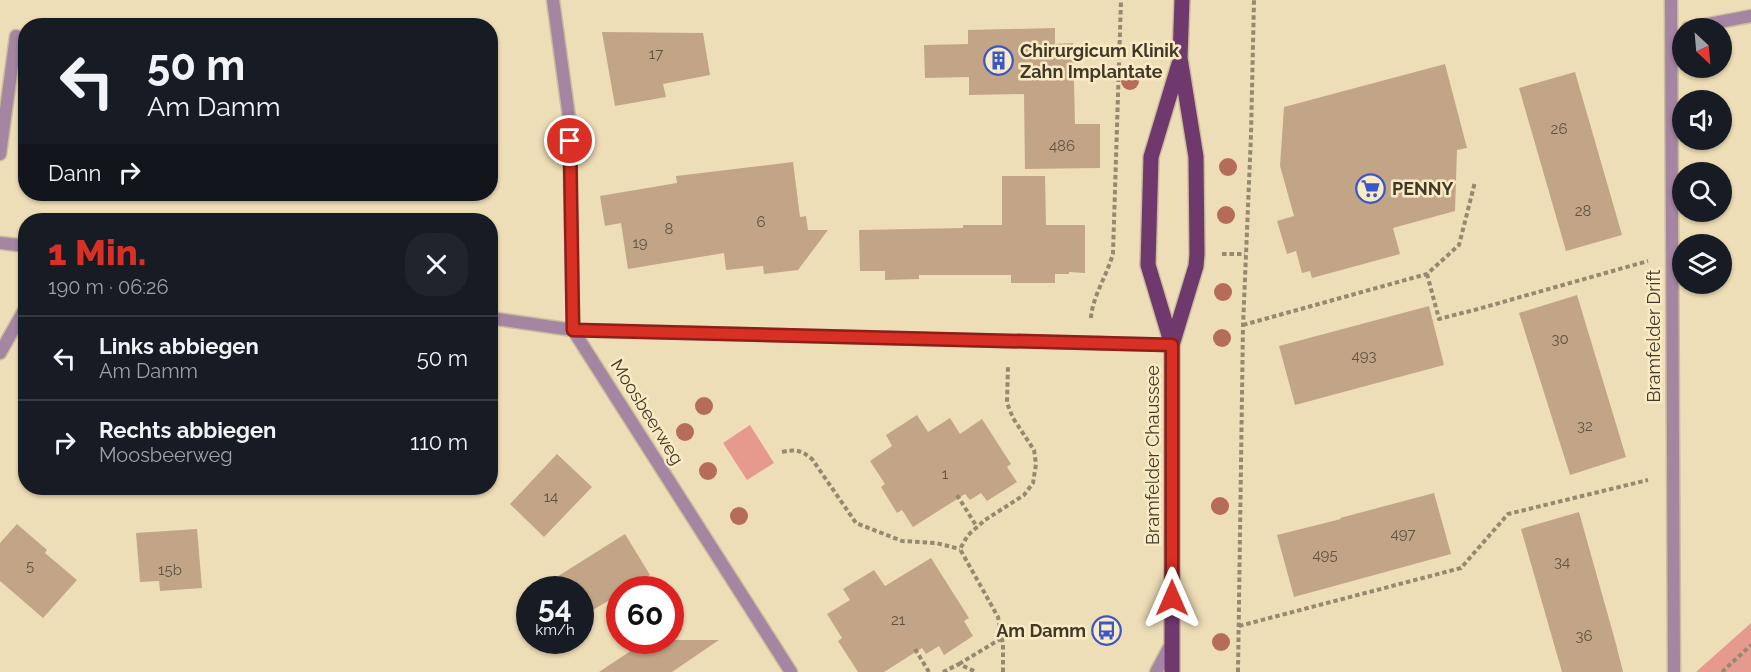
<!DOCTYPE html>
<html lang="de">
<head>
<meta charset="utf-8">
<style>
	body { margin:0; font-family:Raleway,sans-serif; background:#20242c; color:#f1f3f6; height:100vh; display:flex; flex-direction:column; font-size:22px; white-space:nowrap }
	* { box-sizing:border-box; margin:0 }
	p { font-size:20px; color:#9ea1a6 }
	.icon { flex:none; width:33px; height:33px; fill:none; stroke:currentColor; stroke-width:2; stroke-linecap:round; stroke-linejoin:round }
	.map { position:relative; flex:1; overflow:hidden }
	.sheet { position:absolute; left:18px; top:213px; width:480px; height:282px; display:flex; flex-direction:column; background:#171b24; border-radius:24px; box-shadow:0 2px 4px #0004 }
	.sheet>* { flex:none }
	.hud { position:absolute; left:18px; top:18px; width:480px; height:183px; border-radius:24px; box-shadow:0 2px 4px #0004; background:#171b24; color:#f1f3f6; overflow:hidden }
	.needle { width:39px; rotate:154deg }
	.tools { position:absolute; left:1672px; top:18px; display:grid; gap:12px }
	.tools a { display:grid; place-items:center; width:60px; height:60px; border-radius:50%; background:#171b24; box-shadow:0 2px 4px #0004; font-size:30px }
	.speed { position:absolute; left:516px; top:576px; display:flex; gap:12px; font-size:30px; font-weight:700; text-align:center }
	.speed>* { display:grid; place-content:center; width:78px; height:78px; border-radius:50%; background:#171b24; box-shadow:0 2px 4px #0004; line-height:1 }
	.speed small { font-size:15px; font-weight:400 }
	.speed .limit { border:9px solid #d22; background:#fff; color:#111 }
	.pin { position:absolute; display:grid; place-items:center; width:51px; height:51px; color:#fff; margin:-26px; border:3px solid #fff; border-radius:50%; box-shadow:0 2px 6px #0007 }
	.me { position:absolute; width:66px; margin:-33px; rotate:0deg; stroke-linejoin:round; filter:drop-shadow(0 0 4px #0008) }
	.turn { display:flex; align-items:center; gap:21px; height:126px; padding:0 30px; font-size:27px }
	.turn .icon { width:78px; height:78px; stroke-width:2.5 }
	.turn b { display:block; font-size:42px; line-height:51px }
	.then { display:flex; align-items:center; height:57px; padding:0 30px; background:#0003; gap:12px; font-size:22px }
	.round { display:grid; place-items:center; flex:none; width:63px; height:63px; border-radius:24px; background:#20242c }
	.headline { display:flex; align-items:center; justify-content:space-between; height:102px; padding:0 30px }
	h1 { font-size:36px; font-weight:800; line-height:45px; color:#d93025 }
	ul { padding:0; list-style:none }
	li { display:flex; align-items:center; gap:18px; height:84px; padding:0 30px; border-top:2px solid #363941 }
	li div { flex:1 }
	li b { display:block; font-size:22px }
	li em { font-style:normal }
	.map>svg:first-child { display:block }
</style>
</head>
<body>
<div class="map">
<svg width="1751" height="672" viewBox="0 0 1751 672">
	<rect width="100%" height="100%" fill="#eedeb7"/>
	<path fill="#e69a8e" d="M750 425 774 463 747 480 723 443Z
		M1751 623V672H1696Z"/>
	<path fill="#c2a587" d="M1055 28V44L1073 43 1075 124H1100V168L1025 169 1024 94 969 95V77L925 78 924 45 968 44V30Z
		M602 32 703 33 710 75 663 84 666 97 615 106Z
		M1445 64 1467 148 1457 150 1455 211 1393 228 1400 254 1312 278 1310 271 1302 273 1296 251 1287 254 1277 221 1294 216 1280 166 1284 107Z
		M1575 72 1622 235 1566 251 1519 88Z
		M793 162 800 217 806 216 808 230H828L798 270 764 274 763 266 726 270 724 253 628 269 621 223 605 226 600 196 677 183 676 176Z
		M1002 176H1045L1046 225H1085V273L1069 272V274H1055V283H1011V275H919V279L885 280V271H860L859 230 963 228V225H1002Z
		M1577 295 1626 457 1570 475 1519 313Z
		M1429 306 1444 365 1295 405 1279 346Z
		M917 415 928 432 950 418 960 434 982 419 1011 464 1007 467 1017 482 987 501 981 493 970 500 965 494 913 527 902 510 897 513 881 487 885 484 870 461 892 446 886 435Z
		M557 454 592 487 544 537 510 504Z
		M1434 493 1451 554 1294 597 1277 535 1341 519 1340 518Z
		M1579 512 1616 644 1623 672H1562L1521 529Z
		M17 524 47 550 45 553 77 580 43 618 0 581V543Z
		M197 529 202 588 160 591 159 581 140 582 136 533Z
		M625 534 650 575 626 590H620V594L591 611 580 594V590H536Z
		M931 558 969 618 964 621 973 636 944 655 939 646 926 654 922 648 884 672H858L838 641 842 638 827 614 850 600 843 589 874 570 885 586Z
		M647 640H719L672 672H599Z"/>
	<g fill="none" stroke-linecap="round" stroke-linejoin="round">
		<defs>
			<path id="lane" d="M0 154 16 36
				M1156 672 1171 644"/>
			<path id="street" d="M553 0 569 117 573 330 791 672
				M1671 0 1674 672
				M1688 28 1751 16
				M0 243 26 246
				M490 318 573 330 1172 345
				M0 353 26 307"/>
			<path id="primary" d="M1172 345 1148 265 1151 157 1179 64
				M1172 672V345L1196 266 1197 254 1196 157 1180 58 1182 0"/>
		</defs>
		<use href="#lane" stroke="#cbbd9b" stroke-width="15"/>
		<use href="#street" stroke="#cbbd9b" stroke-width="15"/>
		<use href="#primary" stroke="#cbbd9b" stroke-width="18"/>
		<path stroke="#95896f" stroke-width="4" stroke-dasharray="4.5 3" stroke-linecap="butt" d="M1222 254H1245
			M1427 274 1439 319 1478 309 1648 261
			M1091 318C1092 297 1108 274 1113 253L1121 0
			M1243 325 1427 274 1459 245 1475 182
			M782 452C795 449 801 450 812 459L856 523 902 541 936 543 960 549
			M957 495 977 527
			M1239 626 1461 568 1508 514 1648 480
			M915 649 929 672
			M959 664 1002 638
			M943 672 959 664 976 672
			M1003 672V644L998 617 960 549 968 535 985 520 1024 495 1033 483 1036 464 1034 450 1013 418 1007 403 1008 365
			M1238 672 1243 326 1251 135 1254 0
			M1722 672 1751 645"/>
		<use href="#lane" stroke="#a485a2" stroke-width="12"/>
		<use href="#street" stroke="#a485a2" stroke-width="12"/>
		<use href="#primary" stroke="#6f396d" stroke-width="15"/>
	</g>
	<g fill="#b56c59">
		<circle cx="1130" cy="81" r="9"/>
		<circle cx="1228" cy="167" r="9"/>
		<circle cx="1226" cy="215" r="9"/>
		<circle cx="1223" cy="292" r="9"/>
		<circle cx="1222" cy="338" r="9"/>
		<circle cx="704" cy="406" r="9"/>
		<circle cx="685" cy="432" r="9"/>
		<circle cx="708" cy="471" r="9"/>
		<circle cx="1220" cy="506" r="9"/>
		<circle cx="739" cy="516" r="9"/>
		<circle cx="1221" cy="642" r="9"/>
	</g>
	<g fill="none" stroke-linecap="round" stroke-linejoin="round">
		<defs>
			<path id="route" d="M570 141 573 330 1172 345V598"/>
		</defs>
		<use href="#route" stroke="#8d1f18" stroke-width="15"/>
		<use href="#route" stroke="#d93025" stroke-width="10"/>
	</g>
	<defs>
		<symbol id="building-ring" viewBox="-11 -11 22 22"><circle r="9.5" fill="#fbebc4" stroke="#3a57c9" stroke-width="1.5"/><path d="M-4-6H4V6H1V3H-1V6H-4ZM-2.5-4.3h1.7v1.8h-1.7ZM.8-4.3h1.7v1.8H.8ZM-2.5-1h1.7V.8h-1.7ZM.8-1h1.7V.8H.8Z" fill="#3a57c9"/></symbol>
		<symbol id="supermarket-ring" viewBox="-11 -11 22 22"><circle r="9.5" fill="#fbebc4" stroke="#3a57c9" stroke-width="1.5"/><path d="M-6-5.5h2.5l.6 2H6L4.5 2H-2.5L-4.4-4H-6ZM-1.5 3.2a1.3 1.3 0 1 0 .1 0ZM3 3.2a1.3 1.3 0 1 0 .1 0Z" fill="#3a57c9"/></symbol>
		<symbol id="bus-ring" viewBox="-11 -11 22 22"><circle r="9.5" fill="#fbebc4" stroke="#3a57c9" stroke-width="1.5"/><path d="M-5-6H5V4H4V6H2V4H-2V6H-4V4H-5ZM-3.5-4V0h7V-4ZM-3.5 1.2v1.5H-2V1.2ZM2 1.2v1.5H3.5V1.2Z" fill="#3a57c9"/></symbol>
	</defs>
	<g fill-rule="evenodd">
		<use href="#building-ring" x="982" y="44" width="33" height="33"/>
		<use href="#supermarket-ring" x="1354" y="172" width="33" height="33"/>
		<use href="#bus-ring" x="1090" y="614" width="33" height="33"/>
	</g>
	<g text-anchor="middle" stroke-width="5" stroke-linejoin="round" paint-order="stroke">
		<g font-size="15" fill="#605441">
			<text x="656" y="59">17</text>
			<text x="1559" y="134">26</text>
			<text x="1062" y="151">486</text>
			<text x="1583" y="216">28</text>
			<text x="761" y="227">6</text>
			<text x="669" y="234">8</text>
			<text x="640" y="248">19</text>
			<text x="1560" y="344">30</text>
			<text x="1364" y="361">493</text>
			<text x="1585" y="431">32</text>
			<text x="945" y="479">1</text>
			<text x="551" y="502">14</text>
			<text x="1403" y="539">497</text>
			<text x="1325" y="560">495</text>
			<text x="1562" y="567">34</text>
			<text x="30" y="571">5</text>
			<text x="170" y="575">15b</text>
			<text x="898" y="625">21</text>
			<text x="1584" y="641">36</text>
		</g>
		<g font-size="18" font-weight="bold" fill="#40392a" stroke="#fbebc4" text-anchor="start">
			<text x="1020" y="57">Chirurgicum Klinik<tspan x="1020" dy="21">Zahn Implantate</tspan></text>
			<text x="1392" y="195">PENNY</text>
			<text x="1086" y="637" text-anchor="end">Am Damm</text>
		</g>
		<g font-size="18" fill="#40392a" stroke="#fbebc4">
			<text transform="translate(1654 336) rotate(-90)" y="6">Bramfelder Drift</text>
			<text transform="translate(647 412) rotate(58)" y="6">Moosbeerweg</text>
			<text transform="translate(1153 455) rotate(-90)" y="6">Bramfelder Chaussee</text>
		</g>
	</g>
</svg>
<div class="tools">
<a><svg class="needle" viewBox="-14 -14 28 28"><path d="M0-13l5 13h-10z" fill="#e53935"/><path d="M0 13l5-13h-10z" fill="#9ea1a6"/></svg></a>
<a><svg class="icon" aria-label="sound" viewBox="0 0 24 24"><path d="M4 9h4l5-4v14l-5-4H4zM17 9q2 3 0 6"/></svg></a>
<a><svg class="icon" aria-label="search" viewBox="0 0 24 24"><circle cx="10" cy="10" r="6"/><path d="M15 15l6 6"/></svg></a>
<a><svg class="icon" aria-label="layers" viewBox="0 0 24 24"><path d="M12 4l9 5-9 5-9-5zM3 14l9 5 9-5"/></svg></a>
</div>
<div class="speed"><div>54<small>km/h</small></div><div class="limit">60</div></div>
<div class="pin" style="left:570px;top:141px;background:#d93025"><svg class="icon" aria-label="arrive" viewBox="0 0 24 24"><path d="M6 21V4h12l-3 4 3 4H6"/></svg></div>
<svg class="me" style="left:1172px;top:598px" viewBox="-20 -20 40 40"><path d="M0-17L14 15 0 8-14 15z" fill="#d93025" stroke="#fff" stroke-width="4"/></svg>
<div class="hud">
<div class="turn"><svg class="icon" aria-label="left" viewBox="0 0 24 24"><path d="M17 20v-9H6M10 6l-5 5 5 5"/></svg><div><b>50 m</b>Am Damm</div></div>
<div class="then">Dann<svg class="icon" aria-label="right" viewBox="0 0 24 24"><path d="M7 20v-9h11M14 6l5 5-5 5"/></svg></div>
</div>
<section class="sheet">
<div class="headline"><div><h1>1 Min.</h1><p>190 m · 06:26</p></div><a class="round"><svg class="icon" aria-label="close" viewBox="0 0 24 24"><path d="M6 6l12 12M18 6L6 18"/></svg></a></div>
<ul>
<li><svg class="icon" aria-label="left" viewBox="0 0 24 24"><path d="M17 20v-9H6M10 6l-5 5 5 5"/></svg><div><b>Links abbiegen</b><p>Am Damm</p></div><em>50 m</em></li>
<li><svg class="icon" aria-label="right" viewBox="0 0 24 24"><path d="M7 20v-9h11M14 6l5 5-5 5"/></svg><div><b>Rechts abbiegen</b><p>Moosbeerweg</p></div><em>110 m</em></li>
</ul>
</section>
</div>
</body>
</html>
